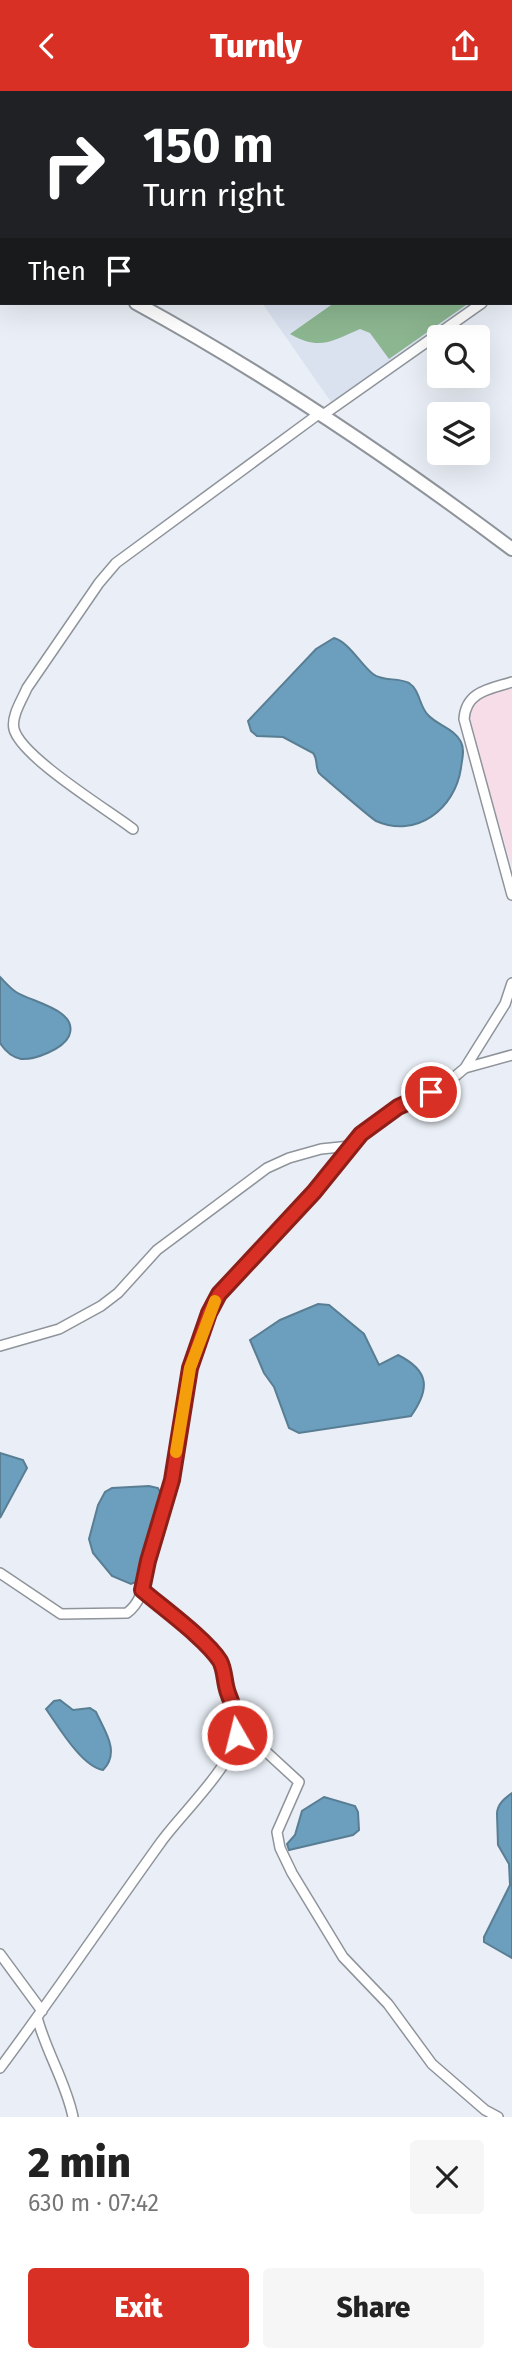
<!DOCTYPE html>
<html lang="en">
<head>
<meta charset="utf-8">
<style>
	body { margin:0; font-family:"Fira Sans",sans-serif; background:#f6f6f6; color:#222; height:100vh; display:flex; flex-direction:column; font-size:26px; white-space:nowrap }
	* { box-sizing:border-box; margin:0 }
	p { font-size:23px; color:#767676 }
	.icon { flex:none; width:38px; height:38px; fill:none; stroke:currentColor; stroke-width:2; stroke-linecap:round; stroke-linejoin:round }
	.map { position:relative; height:2026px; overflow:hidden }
	.side { display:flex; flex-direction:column; background:#fff; flex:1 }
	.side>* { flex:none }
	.top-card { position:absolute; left:0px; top:0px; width:513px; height:214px; box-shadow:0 7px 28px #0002; background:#202124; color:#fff; overflow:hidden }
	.fabs { position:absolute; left:427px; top:234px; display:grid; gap:14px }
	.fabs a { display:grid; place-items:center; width:63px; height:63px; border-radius:7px; background:#fff; box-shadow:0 7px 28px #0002; font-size:35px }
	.pin { position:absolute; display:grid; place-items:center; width:60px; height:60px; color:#fff; margin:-30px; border:4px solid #fff; border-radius:50%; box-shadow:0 2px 7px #0007 }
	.me { position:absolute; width:77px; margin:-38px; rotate:352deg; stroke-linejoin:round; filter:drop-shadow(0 0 5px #0008) }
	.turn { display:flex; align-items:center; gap:24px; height:147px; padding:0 28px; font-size:32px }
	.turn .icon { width:91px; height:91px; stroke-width:2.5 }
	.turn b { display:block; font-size:49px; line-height:60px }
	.then { display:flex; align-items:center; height:66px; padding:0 28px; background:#0003; gap:14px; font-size:26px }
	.round { display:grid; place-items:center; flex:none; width:74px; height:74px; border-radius:7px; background:#f6f6f6 }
	.head { display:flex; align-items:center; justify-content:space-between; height:119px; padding:0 28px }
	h1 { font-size:42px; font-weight:800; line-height:52px }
	.button { display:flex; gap:14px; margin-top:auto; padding:14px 28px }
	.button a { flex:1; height:80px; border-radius:7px; background:#d93025; color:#fff; font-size:28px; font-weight:800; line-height:80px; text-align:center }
	.button a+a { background:#f6f6f6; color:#222 }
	header { display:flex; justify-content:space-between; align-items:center; height:91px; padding:0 28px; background:#d93025; color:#fff; font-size:32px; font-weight:800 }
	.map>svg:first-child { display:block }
</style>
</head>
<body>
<header><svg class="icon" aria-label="back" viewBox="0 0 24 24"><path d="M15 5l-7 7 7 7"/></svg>Turnly<svg class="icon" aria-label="share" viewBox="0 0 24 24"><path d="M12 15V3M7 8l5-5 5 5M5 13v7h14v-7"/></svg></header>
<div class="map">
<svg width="512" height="2026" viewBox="0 0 512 2026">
	<rect width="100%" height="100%" fill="#eaeff7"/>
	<path fill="#dae2f0" d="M113 0H512V186L511 2Z
		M262 212H474L331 311Z"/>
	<path fill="#f6dde8" d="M512 597V776L466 623 475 608Z"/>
	<path fill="#8cb690" d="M334 212H469L389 268 370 242 360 238C332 250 320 260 290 243Z"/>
	<path fill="#6b9fbd" stroke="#597e94" stroke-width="2" d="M334 547C349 551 361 574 373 583 383 591 398 586 409 592 420 599 419 615 428 624 437 634 455 638 461 651 465 659 462 668 461 677 455 718 416 748 376 730 372 728 322 685 319 682 315 675 318 668 313 662L283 646 257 645 251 640 248 630 316 558Z
		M0 886C5 891 10 897 16 901 31 911 80 919 69 945 63 958 35 969 21 968 11 966 5 960 0 952Z
		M318 1213 329 1214 364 1243 379 1274 398 1264C430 1280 430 1298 411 1325L299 1342 289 1337 274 1296 264 1282 250 1249 280 1229Z
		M0 1362 23 1369 27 1377 0 1427Z
		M149 1395 158 1397 162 1405 140 1484 136 1491 131 1493 112 1485 93 1462 89 1448 98 1414 105 1401 112 1397Z
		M60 1609 73 1619 90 1617 96 1621C104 1639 121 1661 103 1679 82 1676 58 1635 46 1618L54 1610Z
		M512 1702V1867L484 1851V1846L510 1794 509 1773 498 1754 497 1723C497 1713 505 1707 512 1702Z
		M324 1706 355 1715 358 1721 359 1739 353 1744 289 1759 287 1753 295 1744 302 1720Z"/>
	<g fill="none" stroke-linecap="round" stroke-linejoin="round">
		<defs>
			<path id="minor" d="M511 191H512
				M323 324 482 212
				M512 591C490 598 466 600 464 628L512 804
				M133 738C108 719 21 666 14 638 11 625 22 609 27 597L99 492 116 472 320 322
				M465 977 512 964
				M0 1255 59 1238 101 1215 118 1202 157 1159 267 1077 289 1067 321 1058 350 1055
				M0 1482 61 1523 127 1522C145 1508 143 1489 149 1469 156 1441 167 1414 172 1385 184 1323 186 1259 219 1203L314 1101 361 1043 398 1016 446 993 465 977 505 913 512 892
				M238 1635 299 1691 277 1741 280 1757 292 1782 343 1866 388 1913 432 1973 485 2019 498 2026
				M0 1863 42 1920
				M37 1926C46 1961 66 1991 73 2026
				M0 1977C55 1903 107 1826 161 1751 180 1724 237 1671 238 1638 238 1625 233 1614 228 1602 224 1592 225 1581 220 1571 210 1551 161 1516 142 1499"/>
			<path id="highway" d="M0 146 2 147
				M136 212C268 284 392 368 512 458"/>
		</defs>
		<use href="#minor" stroke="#8f949b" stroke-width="12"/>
		<use href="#highway" stroke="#8f949b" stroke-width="16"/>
		<use href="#minor" stroke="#fff" stroke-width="9"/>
		<use href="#highway" stroke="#fff" stroke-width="12"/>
	</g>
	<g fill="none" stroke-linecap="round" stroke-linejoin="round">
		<defs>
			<path id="route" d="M237 1644C239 1628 233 1616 228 1602 224 1591 225 1579 220 1570 206 1548 163 1517 142 1499L148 1470 172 1389 190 1277 209 1222 219 1203 314 1101 361 1043 398 1016 431 1001"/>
		</defs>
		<use href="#route" stroke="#8d1f18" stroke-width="18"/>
		<use href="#route" stroke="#d93025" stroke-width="12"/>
		<path stroke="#f59e0b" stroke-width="12" d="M176 1361 190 1277 215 1210"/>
	</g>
</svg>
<div class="fabs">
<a><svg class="icon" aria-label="search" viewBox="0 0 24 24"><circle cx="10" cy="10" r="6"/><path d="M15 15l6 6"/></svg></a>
<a><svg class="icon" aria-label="layers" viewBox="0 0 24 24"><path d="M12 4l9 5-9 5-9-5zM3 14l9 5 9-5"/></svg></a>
</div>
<div class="pin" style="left:431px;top:1001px;background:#d93025"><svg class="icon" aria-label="arrive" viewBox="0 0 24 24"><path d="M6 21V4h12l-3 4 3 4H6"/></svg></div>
<svg class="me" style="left:237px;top:1644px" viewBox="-20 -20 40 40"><circle r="17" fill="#d93025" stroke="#fff" stroke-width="3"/><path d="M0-11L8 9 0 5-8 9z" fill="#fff"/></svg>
<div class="top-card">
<div class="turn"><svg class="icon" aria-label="right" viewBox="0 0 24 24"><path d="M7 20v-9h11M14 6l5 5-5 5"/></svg><div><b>150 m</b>Turn right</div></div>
<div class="then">Then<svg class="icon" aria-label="arrive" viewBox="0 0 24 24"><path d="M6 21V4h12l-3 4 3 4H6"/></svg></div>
</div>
</div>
<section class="side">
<div class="head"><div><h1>2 min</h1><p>630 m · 07:42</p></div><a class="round"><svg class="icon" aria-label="close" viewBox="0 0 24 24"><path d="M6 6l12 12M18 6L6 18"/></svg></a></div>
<div class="button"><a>Exit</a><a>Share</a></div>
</section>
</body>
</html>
